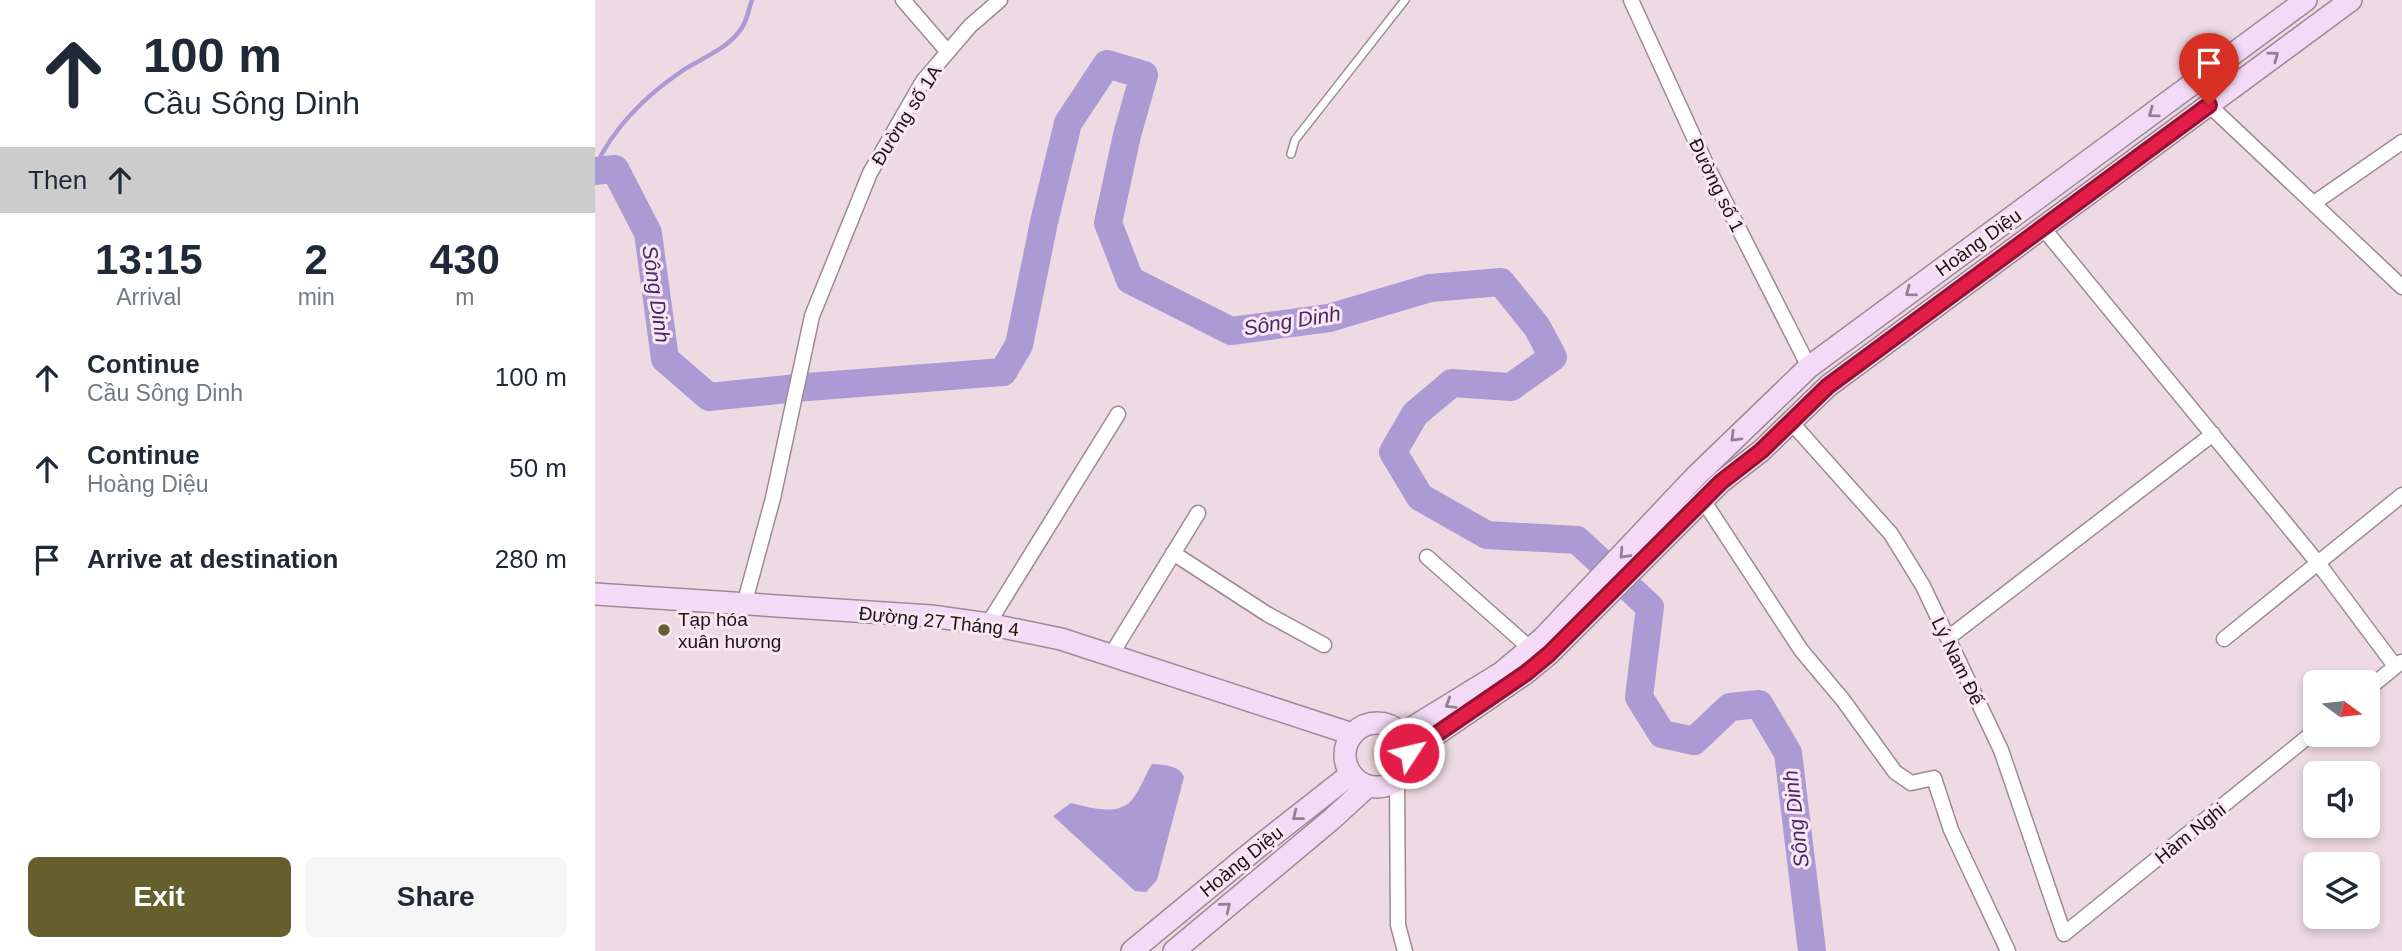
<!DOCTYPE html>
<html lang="en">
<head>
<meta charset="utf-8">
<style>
	body { margin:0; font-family:Helvetica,sans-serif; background:#f6f6f7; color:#1f2937; height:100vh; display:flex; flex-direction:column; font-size:26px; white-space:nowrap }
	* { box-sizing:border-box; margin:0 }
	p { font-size:23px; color:#747a83 }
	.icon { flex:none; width:38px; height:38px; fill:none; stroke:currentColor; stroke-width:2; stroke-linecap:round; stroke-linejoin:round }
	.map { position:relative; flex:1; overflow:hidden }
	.side { display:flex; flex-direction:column; background:#fff; width:595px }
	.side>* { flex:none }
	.hud { background:#fff; color:#1f2937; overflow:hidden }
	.needle { width:46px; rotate:105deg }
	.fabs { position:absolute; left:1708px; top:670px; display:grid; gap:14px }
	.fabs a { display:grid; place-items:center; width:77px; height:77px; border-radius:10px; background:#fff; box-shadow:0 4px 10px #0003; font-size:35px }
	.pin { position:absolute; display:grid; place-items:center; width:60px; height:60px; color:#fff; margin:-72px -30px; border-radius:50% 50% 50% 0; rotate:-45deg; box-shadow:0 0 7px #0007 }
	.pin .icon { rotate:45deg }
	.me { position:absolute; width:77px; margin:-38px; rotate:55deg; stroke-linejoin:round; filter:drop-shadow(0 0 5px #0008) }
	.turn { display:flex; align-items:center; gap:24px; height:147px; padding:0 28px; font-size:32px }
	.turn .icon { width:91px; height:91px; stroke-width:2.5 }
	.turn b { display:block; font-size:49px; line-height:60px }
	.then { display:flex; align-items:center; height:66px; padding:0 28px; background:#0003; gap:14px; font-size:26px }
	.eta { display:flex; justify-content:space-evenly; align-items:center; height:119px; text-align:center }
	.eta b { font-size:42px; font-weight:700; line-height:49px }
	.button { display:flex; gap:14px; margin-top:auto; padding:14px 28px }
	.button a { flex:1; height:80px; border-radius:10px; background:#645f2c; color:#fff; font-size:28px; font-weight:700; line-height:80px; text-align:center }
	.button a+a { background:#f6f6f7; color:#1f2937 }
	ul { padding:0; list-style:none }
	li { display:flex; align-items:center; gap:21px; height:91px; padding:0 28px }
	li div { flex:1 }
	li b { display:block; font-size:26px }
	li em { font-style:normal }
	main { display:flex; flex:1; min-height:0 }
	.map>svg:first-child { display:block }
</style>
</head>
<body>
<main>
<section class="side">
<div class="hud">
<div class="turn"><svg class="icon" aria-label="ahead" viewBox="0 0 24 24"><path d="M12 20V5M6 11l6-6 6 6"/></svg><div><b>100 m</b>Cầu Sông Dinh</div></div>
<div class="then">Then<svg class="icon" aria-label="ahead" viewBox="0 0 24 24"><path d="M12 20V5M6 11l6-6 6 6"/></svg></div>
</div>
<div class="eta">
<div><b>13:15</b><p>Arrival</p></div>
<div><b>2</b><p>min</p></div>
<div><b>430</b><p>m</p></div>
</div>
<ul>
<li><svg class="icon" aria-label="ahead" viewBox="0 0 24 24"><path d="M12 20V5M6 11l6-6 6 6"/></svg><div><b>Continue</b><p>Cầu Sông Dinh</p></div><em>100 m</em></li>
<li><svg class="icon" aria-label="ahead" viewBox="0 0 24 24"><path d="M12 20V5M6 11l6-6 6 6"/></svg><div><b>Continue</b><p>Hoàng Diệu</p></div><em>50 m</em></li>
<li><svg class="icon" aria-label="arrive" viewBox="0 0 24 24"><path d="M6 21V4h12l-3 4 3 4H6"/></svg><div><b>Arrive at destination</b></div><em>280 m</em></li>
</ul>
<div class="button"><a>Exit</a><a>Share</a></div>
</section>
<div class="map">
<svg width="1807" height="951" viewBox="0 0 1807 951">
	<rect width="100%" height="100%" fill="#eddae3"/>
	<path fill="#f7bfb2" d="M777 754a13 13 0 1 1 26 0a13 13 0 1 1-26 0Z"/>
	<path fill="#ac9ad5" d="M557 764C569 765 584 765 589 777L562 880 551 892 540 891 458 816 476 803C493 807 520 816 535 802 544 793 550 775 557 764Z"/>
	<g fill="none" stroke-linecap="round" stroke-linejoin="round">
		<path stroke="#ac9ad5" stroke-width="4.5" d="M0 167C19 127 50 96 87 71 108 57 134 49 148 26 152 19 154 8 157 0"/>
		<path stroke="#ac9ad5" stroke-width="28" d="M0 171 20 169 53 233 70 359 114 397 212 387 408 372 424 345 449 222 473 123 512 64 549 75 532 135 513 223 535 280 636 331 734 318 835 288 906 282 942 327 958 357 916 387 857 383 820 414 798 452 825 497 892 535 982 540 1055 607 1044 697 1067 734 1099 741 1135 707 1164 704 1193 753 1217 951"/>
		<defs>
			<path id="lane" d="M696 154 700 140 810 0"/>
			<path id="street" d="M308 0 352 51
				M1036 0 1112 166 1214 367
				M1614 105 1807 287
				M1719 203 1807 142
				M1448 228 1723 563 1800 666
				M1196 422 1296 534 1328 586 1406 750 1469 934 1720 731
				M1108 500 1206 650 1248 700 1300 772 1316 783 1339 778 1356 830 1413 951
				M578 553 672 614 729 645
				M832 557 936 649
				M149 605 178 498 217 316 275 173 328 81 375 26 405 0
				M393 624 523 414
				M1353 638 1618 434
				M1629 639 1807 495
				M516 655 603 513
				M1773 689 1806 662
				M802 780 803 925 810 951"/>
			<path id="secondary" d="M0 594 336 616 393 624 466 639 757 734
				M750 755a32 32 0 1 1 64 0a32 32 0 1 1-64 0Z
				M807 734 906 673 948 638 1100 477 1214 367 1711 0
				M814 753 931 673 954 654 1126 482 1166 451 1233 386 1756 0
				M537 951 663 847 756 774
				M579 951 737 819 773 786"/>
		</defs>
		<use href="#lane" stroke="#9c8b94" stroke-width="10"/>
		<use href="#street" stroke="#9c8b94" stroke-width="17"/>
		<use href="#secondary" stroke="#9c8b94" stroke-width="24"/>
		<use href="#lane" stroke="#fff" stroke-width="7"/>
		<use href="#street" stroke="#fff" stroke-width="14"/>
		<use href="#secondary" stroke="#f3dbf7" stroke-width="21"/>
	</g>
	<defs><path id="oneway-chevron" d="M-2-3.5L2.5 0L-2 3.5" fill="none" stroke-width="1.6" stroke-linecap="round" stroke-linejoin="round" transform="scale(1.75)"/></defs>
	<g stroke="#918192">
		<use href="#oneway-chevron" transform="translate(1679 56) rotate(-36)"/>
		<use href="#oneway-chevron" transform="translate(1558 113) rotate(144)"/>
		<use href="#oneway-chevron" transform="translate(1315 292) rotate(144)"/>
		<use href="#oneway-chevron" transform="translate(1140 437) rotate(135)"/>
		<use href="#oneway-chevron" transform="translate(1029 554) rotate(133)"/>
		<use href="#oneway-chevron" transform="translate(855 704) rotate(148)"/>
		<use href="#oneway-chevron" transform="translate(702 816) rotate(142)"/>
		<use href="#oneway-chevron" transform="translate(631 907) rotate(-39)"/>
	</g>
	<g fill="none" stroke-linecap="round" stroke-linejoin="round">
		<defs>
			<path id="route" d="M814 753 931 673 954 654 1126 482 1166 451 1233 386 1614 105"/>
		</defs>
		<use href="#route" stroke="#92132f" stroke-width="18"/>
		<use href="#route" stroke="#e11d48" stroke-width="12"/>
	</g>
	<circle fill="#645f2c" stroke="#fae7f1" stroke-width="2.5" cx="69" cy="630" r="7"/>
	<g text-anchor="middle" stroke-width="6" stroke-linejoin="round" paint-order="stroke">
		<g font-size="19" fill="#1a1417" stroke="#fae7f1">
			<text transform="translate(311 115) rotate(-58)" y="7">Đường số 1A</text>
			<text transform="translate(1122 185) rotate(64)" y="7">Đường số 1</text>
			<text transform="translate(1383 242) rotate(-36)" y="7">Hoàng Diệu</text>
			<text transform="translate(344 621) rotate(6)" y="7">Đường 27 Tháng 4</text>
			<text transform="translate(1363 661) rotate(64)" y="7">Lý Nam Đế</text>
			<text transform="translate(1595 833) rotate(-39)" y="7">Hàm Nghi</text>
			<text transform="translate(646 861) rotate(-39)" y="7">Hoàng Diệu</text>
		</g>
		<g font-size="19" fill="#1a1417" stroke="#fae7f1" text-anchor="start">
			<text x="83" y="626">Tạp hóa<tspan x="83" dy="22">xuân hương</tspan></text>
		</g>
		<g font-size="21" font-style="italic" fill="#44286e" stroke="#fae7f1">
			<text transform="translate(61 294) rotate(82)" y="7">Sông Dinh</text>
			<text transform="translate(697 321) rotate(-9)" y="7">Sông Dinh</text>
			<text transform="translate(1201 819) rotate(-97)" y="7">Sông Dinh</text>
		</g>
	</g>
</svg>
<div class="fabs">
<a><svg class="needle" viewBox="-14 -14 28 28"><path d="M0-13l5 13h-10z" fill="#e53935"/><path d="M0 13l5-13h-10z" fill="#747a83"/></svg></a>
<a><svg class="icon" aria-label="sound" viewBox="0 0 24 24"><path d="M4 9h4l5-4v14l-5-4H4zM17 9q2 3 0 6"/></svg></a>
<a><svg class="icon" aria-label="layers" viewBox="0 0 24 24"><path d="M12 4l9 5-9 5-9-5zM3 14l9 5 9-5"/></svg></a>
</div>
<div class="pin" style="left:1614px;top:105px;background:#d93025"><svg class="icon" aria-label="arrive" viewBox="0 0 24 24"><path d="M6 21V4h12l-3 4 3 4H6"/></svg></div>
<svg class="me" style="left:814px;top:753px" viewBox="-20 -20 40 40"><circle r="17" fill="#e11d48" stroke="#fff" stroke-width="3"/><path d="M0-11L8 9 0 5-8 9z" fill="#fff"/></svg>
</div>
</main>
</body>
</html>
